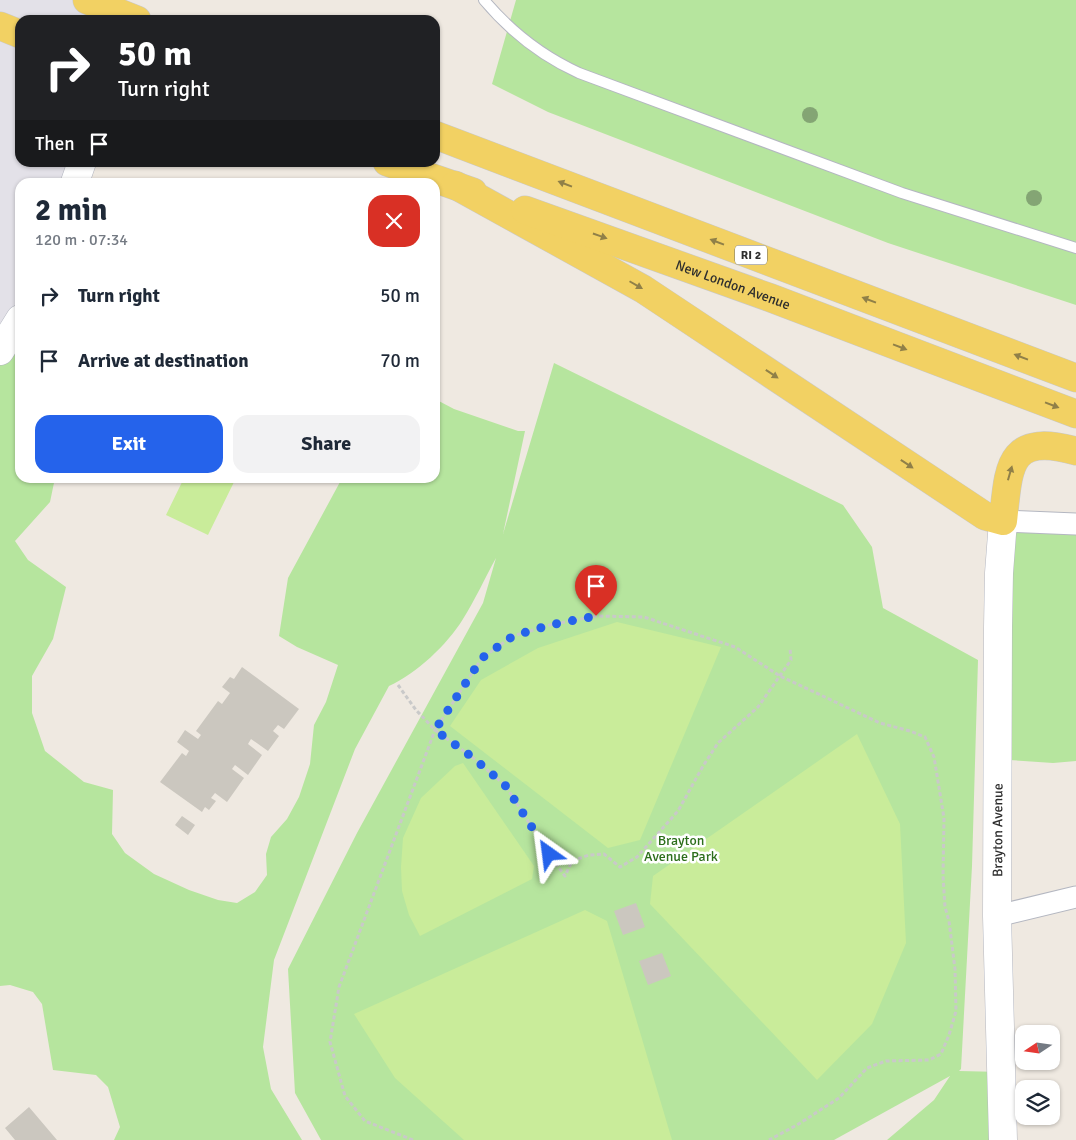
<!DOCTYPE html>
<html lang="en">
<head>
<meta charset="utf-8">
<style>
	body { margin:0; font-family:Signika,sans-serif; background:#f2f2f3; color:#1f2937; height:100vh; display:flex; flex-direction:column; font-size:19px; white-space:nowrap }
	* { box-sizing:border-box; margin:0 }
	p { font-size:16px; color:#747a83 }
	.icon { flex:none; width:28px; height:28px; fill:none; stroke:currentColor; stroke-width:2; stroke-linecap:round; stroke-linejoin:round }
	.map { position:relative; flex:1; overflow:hidden }
	.side { position:absolute; left:15px; top:178px; width:425px; height:305px; display:flex; flex-direction:column; background:#fff; border-radius:15px; box-shadow:0 1px 4px #0004 }
	.side>* { flex:none }
	.banner { position:absolute; left:15px; top:15px; width:425px; height:152px; border-radius:15px; box-shadow:0 1px 4px #0004; background:#202124; color:#fff; overflow:hidden }
	.needle { width:32px; rotate:257deg }
	.fabs { position:absolute; left:1015px; top:1025px; display:grid; gap:10px }
	.fabs a { display:grid; place-items:center; width:45px; height:45px; border-radius:10px; background:#fff; box-shadow:0 1px 4px #0004; font-size:25px }
	.pin { position:absolute; display:grid; place-items:center; width:42px; height:42px; color:#fff; margin:-51px -21px; border-radius:50% 50% 50% 0; rotate:-45deg; box-shadow:0 0 5px #0007 }
	.pin .icon { rotate:45deg }
	.me { position:absolute; width:55px; margin:-28px; rotate:329deg; stroke-linejoin:round; filter:drop-shadow(0 0 4px #0008) }
	.turn { display:flex; align-items:center; gap:18px; height:105px; padding:0 20px; font-size:22px }
	.turn .icon { width:65px; height:65px; stroke-width:2.5 }
	.turn b { display:block; font-size:35px; line-height:42px }
	.then { display:flex; align-items:center; height:48px; padding:0 20px; background:#0003; gap:10px; font-size:19px }
	.round { display:grid; place-items:center; flex:none; width:52px; height:52px; border-radius:15px; background:#f2f2f3 }
	.summary { display:flex; align-items:center; justify-content:space-between; height:85px; padding:0 20px }
	h1 { font-size:30px; font-weight:800; line-height:38px }
	.cta { display:flex; gap:10px; margin-top:auto; padding:10px 20px }
	.cta a { flex:1; height:58px; border-radius:15px; background:#2563eb; color:#fff; font-size:20px; font-weight:800; line-height:58px; text-align:center }
	.cta a+a { background:#f2f2f3; color:#1f2937 }
	ul { padding:0; list-style:none }
	li { display:flex; align-items:center; gap:15px; height:65px; padding:0 20px }
	li div { flex:1 }
	li b { display:block; font-size:19px }
	li em { font-style:normal }
	.map>svg:first-child { display:block }
</style>
</head>
<body>
<div class="map">
<svg width="1076" height="1140" viewBox="0 0 1076 1140">
	<rect width="100%" height="100%" fill="#efe9e1"/>
	<path fill="#e3e1e8" d="M0 0H96L145 20H20V162L79 163 72 182H20V327L0 349Z"/>
	<path fill="#b6e59e" d="M516 0H1076V305L888 243 548 112 492 84Z
		M20 327V478H55L50 502 15 541 28 560 66 587 53 639 32 676V713L45 751 84 782 113 790 112 834 125 853 154 874 189 890 218 900 237 903 255 892 267 875 266 854 271 837 287 819 299 797 310 764 314 725 326 702 338 665 297 647 279 636 288 578 340 482 341 478H435V399L454 409 518 431H525L503 534 554 363 843 505 872 547 883 608 978 660 972 866 961 1069 959 1071 1002 1072V1140H887L934 1100 950 1076 834 1140H321L295 1093 288 969 357 833 483 603 496 558C485 578 475 600 463 619 447 645 417 673 389 686L355 749 274 960 263 1047 271 1089 302 1140H114L120 1127 108 1087 96 1075 53 1070 42 1004 33 992 10 985 0 986V349Z
		M1014 517 1076 523V761L1053 763 1009 760 1007 746Z"/>
	<path fill="#c9ec9a" d="M184 478H236L208 535 166 515Z
		M617 622 721 647 640 840 608 848 450 726 481 680 538 648Z
		M857 734 900 824 906 943 872 1024 817 1080 650 904 653 876Z
		M463 763 534 866 532 879 420 936 409 915 402 891 401 867 403 838 421 798 455 766Z
		M585 910 607 921 672 1140H464L395 1078 354 1014Z"/>
	<path fill="#cbc7bf" d="M242 667 299 709 284 729 278 725 273 731 279 736 268 751 251 739 248 744 262 755 248 775 235 765 232 769 244 778 227 802 215 793 211 798 216 801 209 810 205 807 202 812 160 782 182 753 186 756 189 751 177 742 185 730 198 739 201 735 196 731 218 701 222 704 230 693 222 687 230 677 234 679Z
		M182 816 195 825 188 835 175 825Z
		M636 903 645 927 623 935 614 911Z
		M662 953 671 976 648 985 639 961Z
		M29 1107 57 1140H15L5 1128Z"/>
	<g fill="none" stroke-linecap="round" stroke-linejoin="round">
		<defs>
			<path id="lane" d="M484 0C510 31 542 56 579 73L902 193 1076 248"/>
			<path id="street" d="M1003 521 1076 524
				M997 916 1076 897"/>
			<g id="secondary">
				<path d="M75 182 82 162"/>
				<path d="M0 351 20 319"/>
				<path id="s1" d="M1003 1140 997 916 998 627 999 573 1003 521"/>
			</g>
			<g id="primary">
				<path d="M87 0 137 20"/>
				<path d="M0 26 20 34"/>
				<path d="M435 135 1076 378"/>
				<path d="M387 162 473 192"/>
				<path d="M455 185 643 289 985 516 1003 521C1009 467 1007 432 1076 451"/>
				<path id="s2" d="M525 210 771 298 1076 414"/>
			</g>
		</defs>
		<use href="#lane" stroke="#b4b7c1" stroke-width="12"/>
		<use href="#street" stroke="#b4b7c1" stroke-width="23"/>
		<use href="#secondary" stroke="#b4b7c1" stroke-width="29"/>
		<use href="#primary" stroke="#c9c9c9" stroke-width="29"/>
		<path stroke="#c9c9c9" stroke-width="3" stroke-dasharray="4 2.5" stroke-linecap="butt" d="M398 685 416 710 435 730 472 757 505 785 549 854 565 876 572 861 589 855 604 854 620 867 637 857 678 811 703 766 718 743 758 707 791 660 790 648
			M413 1140 365 1121 345 1096 330 1042 339 987 435 730 482 658 513 636 550 625 596 616 644 617 735 647 780 676 880 723 910 731 925 737 934 757 944 818 943 876 945 907 949 921 955 969 956 1011 949 1035 941 1054 929 1060 886 1061 867 1068 839 1098 797 1125 769 1140"/>
		<use href="#lane" stroke="#fff" stroke-width="10"/>
		<use href="#street" stroke="#fff" stroke-width="21"/>
		<use href="#secondary" stroke="#fff" stroke-width="28"/>
		<use href="#primary" stroke="#f2d163" stroke-width="28"/>
	</g>
	<g fill="#84a574">
		<circle cx="810" cy="115" r="8"/>
		<circle cx="1034" cy="198" r="8"/>
	</g>
	<defs><path id="oneway-solid" d="M-6-.8H1V-3.2L6.5 0L1 3.2V.8H-6Z" transform="scale(1.25)"/></defs>
	<g fill="#908048">
		<use href="#oneway-solid" transform="translate(565 184) rotate(-159)"/>
		<use href="#oneway-solid" transform="translate(600 236) rotate(19)"/>
		<use href="#oneway-solid" transform="translate(717 242) rotate(-159)"/>
		<use href="#oneway-solid" transform="translate(636 285) rotate(30)"/>
		<use href="#oneway-solid" transform="translate(869 300) rotate(-159)"/>
		<use href="#oneway-solid" transform="translate(900 347) rotate(21)"/>
		<use href="#oneway-solid" transform="translate(1021 357) rotate(-159)"/>
		<use href="#oneway-solid" transform="translate(772 374) rotate(34)"/>
		<use href="#oneway-solid" transform="translate(1052 405) rotate(21)"/>
		<use href="#oneway-solid" transform="translate(907 464) rotate(34)"/>
		<use href="#oneway-solid" transform="translate(1010 473) rotate(-74)"/>
	</g>
	<g fill="none" stroke-linecap="round" stroke-linejoin="round">
		<path stroke="#2563eb" stroke-width="9" stroke-dasharray="0 16.2" d="M549 854 505 785 472 757 435 730 482 658 513 636 550 625 596 616"/>
	</g>
	<g text-anchor="middle" stroke-width="5" stroke-linejoin="round" paint-order="stroke">
		<rect fill="#fff" stroke="#6d6d6d" stroke-width="1" x="735" y="245.5" width="32" height="19" rx="4"/>
		<g font-size="12" font-weight="bold" fill="#2e2e2e">
			<text x="751" y="259">RI 2</text>
		</g>
		<g font-size="14" fill="#2e2e2e" stroke="#fff">
			<text dy="5" stroke="none"><textPath href="#s2" startOffset="221">New London Avenue</textPath></text>
			<text dy="5" stroke="none"><textPath href="#s1" startOffset="310">Brayton Avenue</textPath></text>
		</g>
		<g font-size="14" fill="#2c6e1b" stroke="#fff">
			<text x="681" y="845">Brayton<tspan x="681" dy="16">Avenue Park</tspan></text>
		</g>
	</g>
</svg>
<div class="fabs">
<a><svg class="needle" viewBox="-14 -14 28 28"><path d="M0-13l5 13h-10z" fill="#e53935"/><path d="M0 13l5-13h-10z" fill="#747a83"/></svg></a>
<a><svg class="icon" aria-label="layers" viewBox="0 0 24 24"><path d="M12 4l9 5-9 5-9-5zM3 14l9 5 9-5"/></svg></a>
</div>
<div class="pin" style="left:596px;top:616px;background:#d93025"><svg class="icon" aria-label="arrive" viewBox="0 0 24 24"><path d="M6 21V4h12l-3 4 3 4H6"/></svg></div>
<svg class="me" style="left:549px;top:854px" viewBox="-20 -20 40 40"><path d="M0-17L14 15 0 8-14 15z" fill="#2563eb" stroke="#fff" stroke-width="4"/></svg>
<div class="banner">
<div class="turn"><svg class="icon" aria-label="right" viewBox="0 0 24 24"><path d="M7 20v-9h11M14 6l5 5-5 5"/></svg><div><b>50 m</b>Turn right</div></div>
<div class="then">Then<svg class="icon" aria-label="arrive" viewBox="0 0 24 24"><path d="M6 21V4h12l-3 4 3 4H6"/></svg></div>
</div>
<section class="side">
<div class="summary"><div><h1>2 min</h1><p>120 m · 07:34</p></div><a class="round" style="background:#d93025;color:#fff"><svg class="icon" aria-label="close" viewBox="0 0 24 24"><path d="M6 6l12 12M18 6L6 18"/></svg></a></div>
<ul>
<li><svg class="icon" aria-label="right" viewBox="0 0 24 24"><path d="M7 20v-9h11M14 6l5 5-5 5"/></svg><div><b>Turn right</b></div><em>50 m</em></li>
<li><svg class="icon" aria-label="arrive" viewBox="0 0 24 24"><path d="M6 21V4h12l-3 4 3 4H6"/></svg><div><b>Arrive at destination</b></div><em>70 m</em></li>
</ul>
<div class="cta"><a>Exit</a><a>Share</a></div>
</section>
</div>
</body>
</html>
